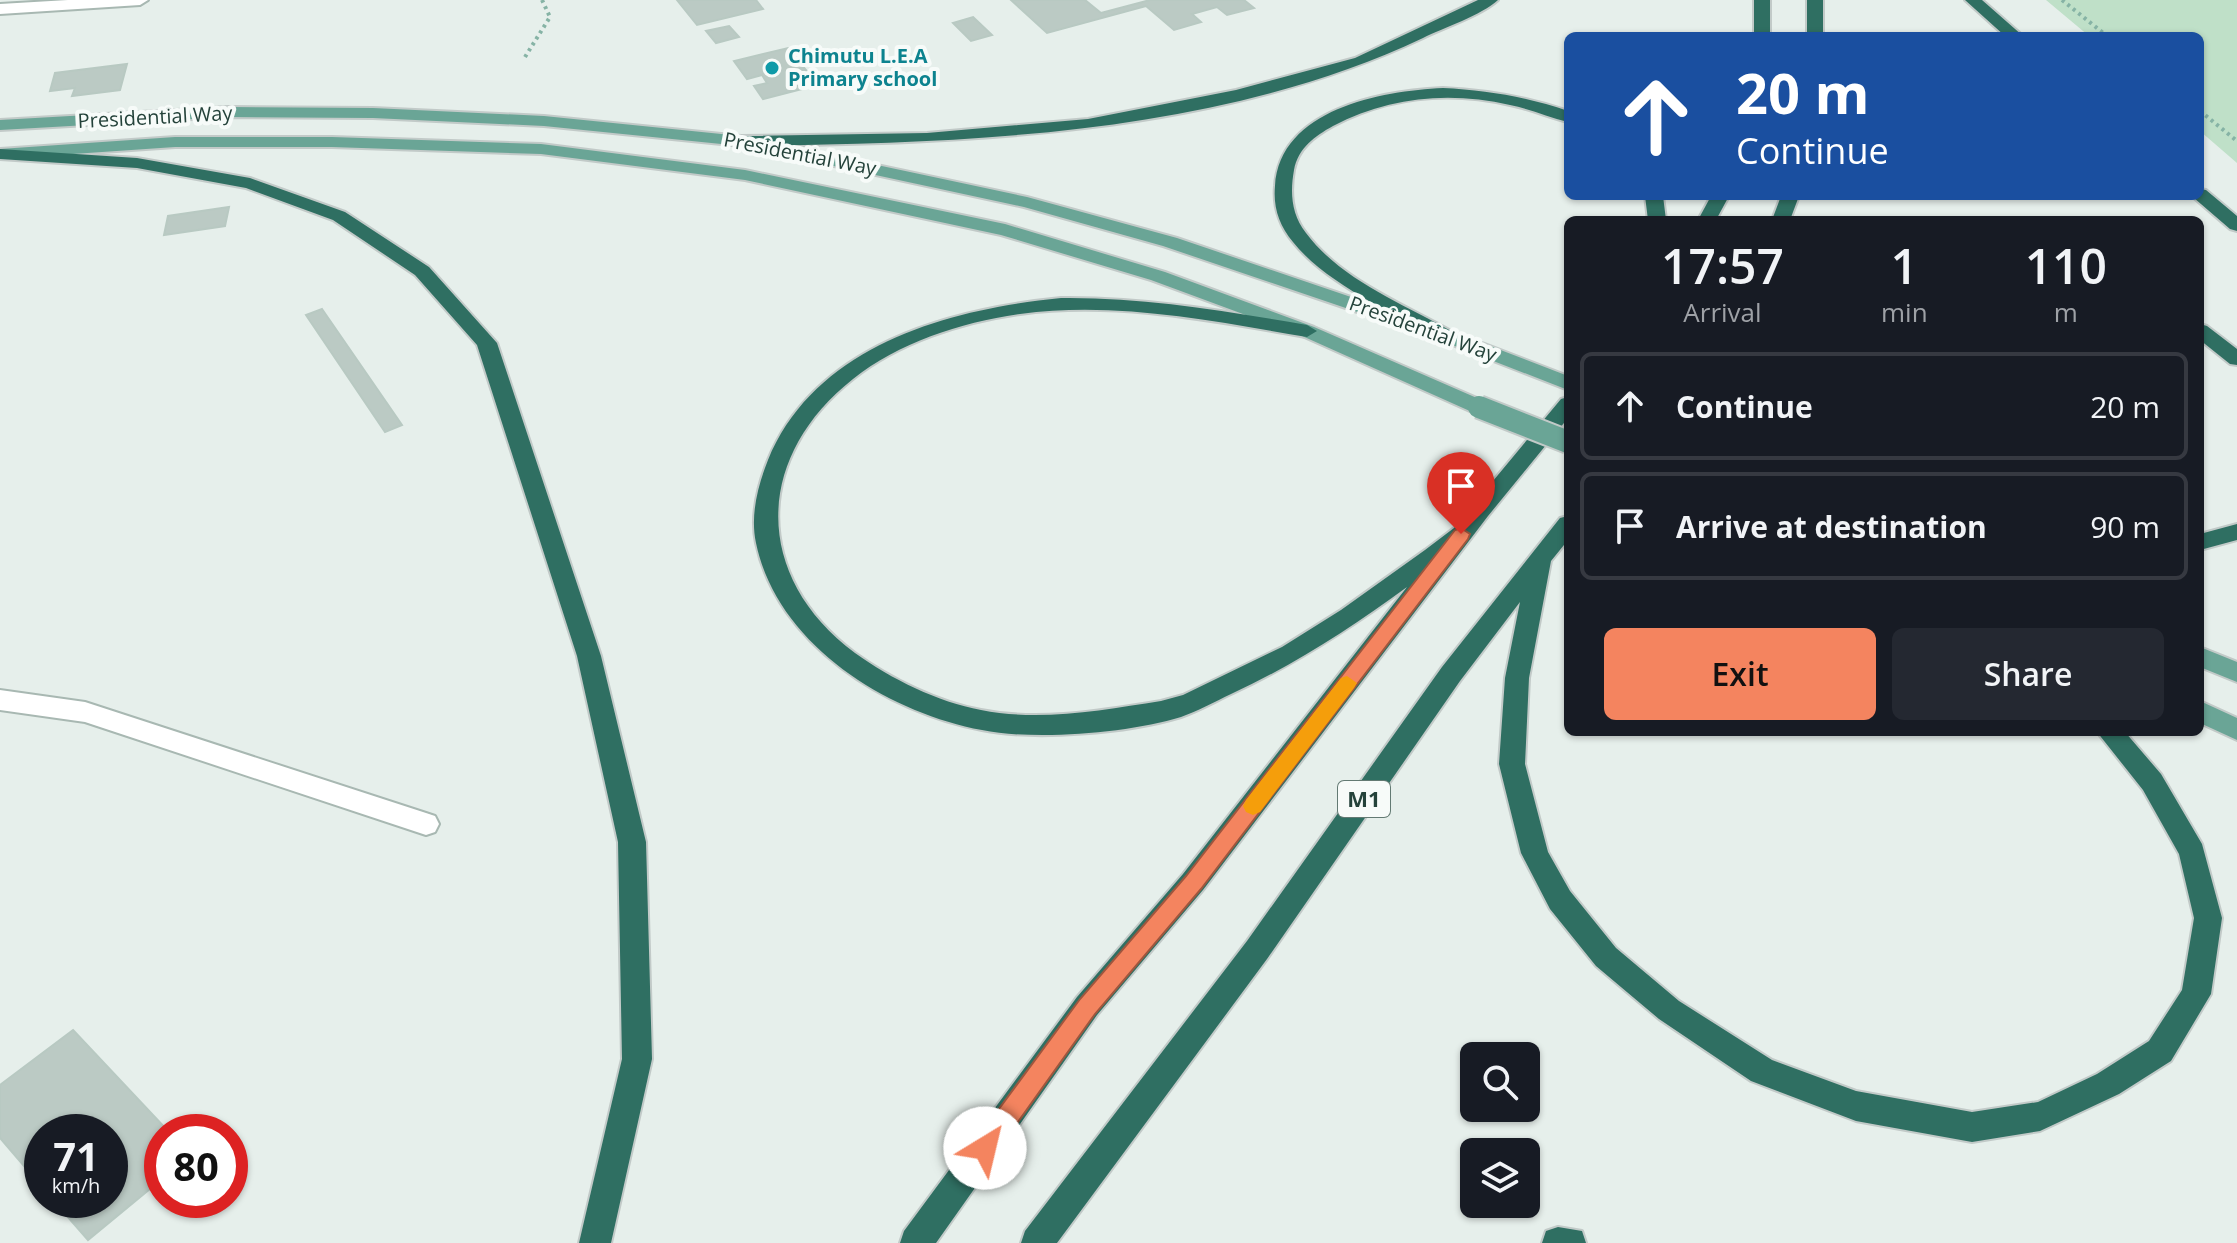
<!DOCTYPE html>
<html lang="en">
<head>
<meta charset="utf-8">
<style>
	body { margin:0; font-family:"Open Sans",sans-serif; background:#242831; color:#f1f3f6; height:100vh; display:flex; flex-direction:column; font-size:30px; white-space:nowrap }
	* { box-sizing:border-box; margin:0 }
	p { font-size:26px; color:#9ea1a6 }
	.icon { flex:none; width:44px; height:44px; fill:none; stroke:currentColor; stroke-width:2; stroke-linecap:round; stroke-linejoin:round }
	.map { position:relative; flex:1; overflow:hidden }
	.drawer { position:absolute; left:1564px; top:216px; width:640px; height:520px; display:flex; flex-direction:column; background:#171b24; border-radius:12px; box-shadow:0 2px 6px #0004 }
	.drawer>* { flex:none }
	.top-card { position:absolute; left:1564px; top:32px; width:640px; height:168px; border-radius:12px; box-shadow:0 2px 6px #0004; background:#1a4fa0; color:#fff; overflow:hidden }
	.tools { position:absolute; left:1460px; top:1042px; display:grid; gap:16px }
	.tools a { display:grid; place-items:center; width:80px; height:80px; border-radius:12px; background:#171b24; box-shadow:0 2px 6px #0004; font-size:40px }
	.speed { position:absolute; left:24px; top:1114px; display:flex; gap:16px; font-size:40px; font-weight:700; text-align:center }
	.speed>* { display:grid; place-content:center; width:104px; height:104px; border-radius:50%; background:#171b24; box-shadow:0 2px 6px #0004; line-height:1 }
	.speed small { font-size:20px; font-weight:400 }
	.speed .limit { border:12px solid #d22; background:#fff; color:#111 }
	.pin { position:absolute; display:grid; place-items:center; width:68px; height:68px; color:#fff; margin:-82px -34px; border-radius:50% 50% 50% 0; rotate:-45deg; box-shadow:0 0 8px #0007 }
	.pin .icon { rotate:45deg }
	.me { position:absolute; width:88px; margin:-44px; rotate:36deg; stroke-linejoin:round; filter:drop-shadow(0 0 6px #0008) }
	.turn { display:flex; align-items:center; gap:28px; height:168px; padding:0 40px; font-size:36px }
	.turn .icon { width:104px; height:104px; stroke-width:2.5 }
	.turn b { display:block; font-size:56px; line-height:68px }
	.eta { display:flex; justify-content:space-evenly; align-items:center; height:136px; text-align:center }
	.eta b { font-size:48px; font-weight:600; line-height:56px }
	.primary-button { display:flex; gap:16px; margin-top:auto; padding:16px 40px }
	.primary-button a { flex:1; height:92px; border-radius:12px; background:#f4845f; color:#111; font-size:32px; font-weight:600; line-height:92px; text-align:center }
	.primary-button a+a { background:#242831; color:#f1f3f6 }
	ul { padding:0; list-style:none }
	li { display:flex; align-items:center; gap:24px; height:108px; margin:0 16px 12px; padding:0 24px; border:4px solid #363941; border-radius:12px }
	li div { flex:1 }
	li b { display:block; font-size:30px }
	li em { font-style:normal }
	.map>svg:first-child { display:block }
</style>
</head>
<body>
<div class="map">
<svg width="2237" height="1243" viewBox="0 0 2237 1243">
	<rect width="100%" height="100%" fill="#e6efeb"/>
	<path fill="#bfe0c8" d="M2046 0H2237V163L2200 131V36H2089Z"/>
	<path fill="#bbcac4" stroke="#b8c9c2" stroke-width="2" d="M677 0H756L763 9 697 25Z
		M1011 0H1085L1101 13 1150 0H1244L1254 8 1227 15 1217 7 1192 14 1201 22 1174 30 1146 6 1047 33Z
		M973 17 992 35 971 41 953 23Z
		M729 26 739 37 716 43 706 31Z
		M788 48 818 85 763 99 754 86 767 83 762 75 747 79 734 61Z
		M127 64 120 90 72 96 75 88 50 91 55 73Z
		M229 207 225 226 164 235 168 216Z
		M322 309 402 425 385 432 306 315Z
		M73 1030 169 1132H162V1179L88 1240 53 1200H110V1132H42V1187L0 1138V1085Z"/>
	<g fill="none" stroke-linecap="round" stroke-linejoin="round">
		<defs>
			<path id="minor" d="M68 0H148L140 5 0 14V4Z
				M0 690 85 702 426 813 435 816 439 824 435 832 426 835 85 722 0 710Z"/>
			<path id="major" d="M228 107 373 108 544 116 741 136 1027 197 1177 238 1451 331 1568 376V390L1437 339 1163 246 1024 207 741 146 544 126 373 118 228 117 0 130V120Z
				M175 137H332L541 144 745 170 1005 224 1165 272 1314 327 1486 402 1490 407 1486 412H1472L1300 335 1151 280 1001 235 745 180 541 154 332 147H175L0 159V149Z
				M2200 647 2237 662V682L2200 667Z
				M2200 701 2237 718V740L2200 723Z"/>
			<path id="highway" d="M1478 0H1498C1482 15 1443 28 1423 38 1215 136 966 143 741 146L732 141 741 136 927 133 1088 119 1236 90 1355 58Z
				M1754 0H1770V36H1754Z
				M1807 0H1823V36H1807Z
				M1965 0H1982L2023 36H2005Z
				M1443 88C1486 90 1527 97 1568 111V122C1548 117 1530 109 1510 105 1449 91 1388 97 1333 126 1315 136 1298 148 1294 170 1290 192 1291 214 1306 233 1340 279 1403 304 1451 331L1454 335 1444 341C1419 335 1392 315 1369 301 1342 285 1313 267 1293 242 1279 225 1273 207 1275 186 1280 109 1381 91 1443 88Z
				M0 149 137 158 250 178 345 212 429 267 497 343 601 656 646 842 652 1059 611 1243H579L622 1059 618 842 577 656 477 345 415 275 333 220 246 188 137 168 0 159Z
				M2200 189 2206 190 2237 216V231L2230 229 2194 198 2200 196Z
				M1645 196H1663L1666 220H1648Z
				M1711 196H1729L1716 220H1698Z
				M1781 196H1799L1790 220H1772Z
				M1061 298C1144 297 1225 311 1307 325L1317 331 1307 337C1212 321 1116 301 1020 314 962 322 898 343 853 379 753 458 753 577 855 653 891 679 938 702 981 710 1040 722 1103 710 1161 701L1183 695 1282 647 1341 610 1425 550 1454 528 1561 399 1568 397V418L1488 516 1203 890 1097 1015 936 1243H900L904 1231 1077 997 1183 874 1407 587C1351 628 1294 665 1231 694 1214 702 1198 711 1181 717 1128 733 1036 741 982 730 886 712 777 644 756 543 750 515 758 485 768 460 815 345 949 309 1061 298Z
				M2200 324 2207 326 2237 349V365L2230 364 2200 340Z
				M1568 516V540L1551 561 1529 678 1525 764 1548 852 1570 891 1616 948 1679 1001 1772 1060 1856 1091 1972 1112 2038 1102 2097 1074 2149 1041 2182 990 2194 918 2179 854 2143 790 2097 732H2125L2161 774 2202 844 2222 918 2211 994 2171 1061 2119 1094 2040 1131 1972 1142 1856 1121 1751 1081 1659 1019 1596 966 1550 909 1521 853 1499 764 1505 678 1520 602 1460 681 1267 959 1057 1243H1021L1025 1231 1247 941 1442 667 1560 518Z
				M2237 524V540L2200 550V534Z
				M1558 1227 1582 1231 1586 1243H1542L1546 1231Z"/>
		</defs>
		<use href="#minor" stroke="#a8b8b2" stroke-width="4"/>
		<use href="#major" stroke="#c2cac8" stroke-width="4"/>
		<use href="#highway" stroke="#c2cac8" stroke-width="4"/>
		<path stroke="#86b3a5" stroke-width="4" stroke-dasharray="3 4" stroke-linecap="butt" d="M2062 0 2107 36
			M525 57 550 17 542 0
			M2200 111 2237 141"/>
		<use href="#minor" fill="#fff" fill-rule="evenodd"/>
		<use href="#major" fill="#6aa596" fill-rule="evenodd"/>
		<use href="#highway" fill="#2f6f62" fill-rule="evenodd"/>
		<defs>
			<path id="major-bridge" d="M1479 407 1568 442"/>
		</defs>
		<use href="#major-bridge" stroke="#c2cac8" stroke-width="26" stroke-linecap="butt"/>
		<use href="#major-bridge" stroke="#6aa596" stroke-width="22"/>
	</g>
	<path fill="#f4845f" stroke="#9f563e" stroke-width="2" d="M1461 528 1470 534 1468 539 1201 889 1095 1014 993 1157 985 1160 976 1157 973 1148 976 1140 1080 999 1186 876 1455 530Z"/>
	<path fill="#f59e0b" d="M1347 676 1357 683 1354 688 1260 812 1253 815 1246 812 1243 806 1246 800 1341 678Z"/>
	<circle fill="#0f9aa8" stroke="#f7fbf9" stroke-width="3" cx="772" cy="68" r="8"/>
	<g text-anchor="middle" stroke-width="8" stroke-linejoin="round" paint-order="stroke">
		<g font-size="20" font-weight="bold" fill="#0d838f" stroke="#f7fbf9" text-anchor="start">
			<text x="788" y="63">Chimutu L.E.A<tspan x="788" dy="23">Primary school</tspan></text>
		</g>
		<g font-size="20" fill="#24423a" stroke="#f7fbf9">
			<text transform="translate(155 117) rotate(-3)" y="7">Presidential Way</text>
			<text transform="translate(800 154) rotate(11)" y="7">Presidential Way</text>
			<text transform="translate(1423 329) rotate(20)" y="7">Presidential Way</text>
		</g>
		<rect fill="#f7fbf9" stroke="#637a73" stroke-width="2" x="1338" y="781" width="52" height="36" rx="6"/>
		<g font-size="22" font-weight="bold" fill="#24423a">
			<text x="1364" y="807">M1</text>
		</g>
	</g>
</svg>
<div class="tools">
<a><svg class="icon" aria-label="search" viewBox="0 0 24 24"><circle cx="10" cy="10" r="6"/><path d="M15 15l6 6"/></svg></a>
<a><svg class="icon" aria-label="layers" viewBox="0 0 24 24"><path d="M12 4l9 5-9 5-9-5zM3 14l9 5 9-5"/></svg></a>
</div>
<div class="speed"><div>71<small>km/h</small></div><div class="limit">80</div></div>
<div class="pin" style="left:1461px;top:534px;background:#d93025"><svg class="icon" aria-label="arrive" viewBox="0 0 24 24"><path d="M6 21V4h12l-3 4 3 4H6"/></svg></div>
<svg class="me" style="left:985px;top:1148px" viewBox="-20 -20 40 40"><circle r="19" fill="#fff"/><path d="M0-13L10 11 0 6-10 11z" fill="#f4845f"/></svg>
<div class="top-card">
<div class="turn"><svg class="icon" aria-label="ahead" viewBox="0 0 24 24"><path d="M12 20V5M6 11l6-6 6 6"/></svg><div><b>20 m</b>Continue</div></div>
</div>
<section class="drawer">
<div class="eta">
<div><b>17:57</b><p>Arrival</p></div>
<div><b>1</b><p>min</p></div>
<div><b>110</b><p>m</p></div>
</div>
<ul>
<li><svg class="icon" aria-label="ahead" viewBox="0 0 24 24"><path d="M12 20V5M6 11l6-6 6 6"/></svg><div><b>Continue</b></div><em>20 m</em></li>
<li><svg class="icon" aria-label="arrive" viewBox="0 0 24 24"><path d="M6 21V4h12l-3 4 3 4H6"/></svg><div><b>Arrive at destination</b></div><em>90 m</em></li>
</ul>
<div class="primary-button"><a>Exit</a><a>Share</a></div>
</section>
</div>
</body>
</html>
